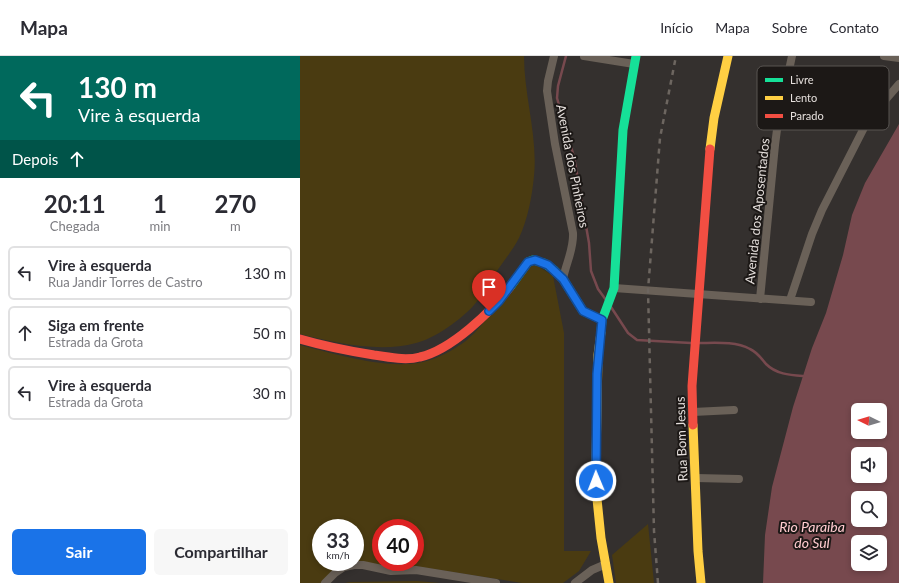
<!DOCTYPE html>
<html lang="pt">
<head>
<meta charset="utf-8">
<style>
	body { margin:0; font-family:Lato,sans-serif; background:#f7f7f7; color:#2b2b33; height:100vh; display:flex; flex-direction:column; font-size:15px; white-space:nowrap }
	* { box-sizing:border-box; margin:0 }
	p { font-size:13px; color:#7c7c81 }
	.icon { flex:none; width:22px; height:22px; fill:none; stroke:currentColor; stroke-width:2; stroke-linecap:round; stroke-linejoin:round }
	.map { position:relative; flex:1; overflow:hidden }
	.panel { display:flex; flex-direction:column; background:#fff; width:300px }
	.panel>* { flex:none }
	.guide { background:#00695c; color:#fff; overflow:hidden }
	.needle { width:26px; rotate:275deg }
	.fabs { position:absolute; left:551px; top:347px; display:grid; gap:8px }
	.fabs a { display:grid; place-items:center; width:36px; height:36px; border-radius:6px; background:#fff; box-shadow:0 2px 6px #0003; font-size:20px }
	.speed { position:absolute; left:12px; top:463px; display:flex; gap:8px; font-size:20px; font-weight:700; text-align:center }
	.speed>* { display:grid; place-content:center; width:52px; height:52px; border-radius:50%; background:#fff; box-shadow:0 2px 6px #0003; line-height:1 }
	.speed small { font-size:10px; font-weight:400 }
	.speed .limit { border:6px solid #d22; background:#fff; color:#111 }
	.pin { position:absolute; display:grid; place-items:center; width:34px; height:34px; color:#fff; margin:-41px -17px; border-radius:50% 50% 50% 0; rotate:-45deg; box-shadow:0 0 4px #0007 }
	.pin .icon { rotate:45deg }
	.me { position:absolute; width:44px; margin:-22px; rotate:359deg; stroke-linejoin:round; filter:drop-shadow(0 0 3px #0008) }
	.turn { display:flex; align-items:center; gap:14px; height:84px; padding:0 12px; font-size:18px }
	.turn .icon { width:52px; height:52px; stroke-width:2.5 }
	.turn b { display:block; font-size:28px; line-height:34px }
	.then { display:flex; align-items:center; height:38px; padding:0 12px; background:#0003; gap:8px; font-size:15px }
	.eta { display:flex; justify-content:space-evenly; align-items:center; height:68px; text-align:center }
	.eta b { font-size:24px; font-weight:700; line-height:28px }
	.action { display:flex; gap:8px; margin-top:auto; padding:8px 12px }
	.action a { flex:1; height:46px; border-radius:6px; background:#1a73e8; color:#fff; font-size:16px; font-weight:700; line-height:46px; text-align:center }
	.action a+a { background:#f7f7f7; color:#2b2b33 }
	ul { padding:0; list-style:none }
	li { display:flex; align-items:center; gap:12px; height:54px; margin:0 8px 6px; padding:0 4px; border:2px solid #e1e1e2; border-radius:6px }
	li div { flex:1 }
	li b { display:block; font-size:15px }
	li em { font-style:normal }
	header { display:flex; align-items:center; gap:24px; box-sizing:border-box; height:56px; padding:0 20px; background:#fff; border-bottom:1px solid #e1e1e2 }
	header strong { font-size:19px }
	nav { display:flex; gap:22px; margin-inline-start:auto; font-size:14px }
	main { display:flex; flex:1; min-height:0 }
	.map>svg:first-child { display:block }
</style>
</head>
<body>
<header>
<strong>Mapa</strong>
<nav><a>Início</a><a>Mapa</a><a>Sobre</a><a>Contato</a></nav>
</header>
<main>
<section class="panel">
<div class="guide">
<div class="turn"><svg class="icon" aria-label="left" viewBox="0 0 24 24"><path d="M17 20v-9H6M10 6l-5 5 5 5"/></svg><div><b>130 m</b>Vire à esquerda</div></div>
<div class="then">Depois<svg class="icon" aria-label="ahead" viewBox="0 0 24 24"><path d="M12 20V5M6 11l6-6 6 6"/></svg></div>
</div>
<div class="eta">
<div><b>20:11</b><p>Chegada</p></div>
<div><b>1</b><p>min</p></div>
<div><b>270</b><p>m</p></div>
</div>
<ul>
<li><svg class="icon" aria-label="left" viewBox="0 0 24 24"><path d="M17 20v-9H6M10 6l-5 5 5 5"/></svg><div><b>Vire à esquerda</b><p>Rua Jandir Torres de Castro</p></div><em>130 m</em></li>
<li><svg class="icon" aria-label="ahead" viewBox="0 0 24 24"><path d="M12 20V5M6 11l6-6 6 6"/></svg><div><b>Siga em frente</b><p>Estrada da Grota</p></div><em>50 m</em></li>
<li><svg class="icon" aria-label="left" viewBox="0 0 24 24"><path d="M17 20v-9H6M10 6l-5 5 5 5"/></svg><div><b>Vire à esquerda</b><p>Estrada da Grota</p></div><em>30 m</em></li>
</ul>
<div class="action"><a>Sair</a><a>Compartilhar</a></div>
</section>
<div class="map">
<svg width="599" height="527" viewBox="0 0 599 527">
	<rect width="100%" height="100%" fill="#34302e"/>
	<path fill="#4a3b11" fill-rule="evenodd" d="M0 0H224C224 40 238 80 234 120 232 140 228 163 219 182 214 192 206 202 199 212 191 224 184 238 174 249 162 263 134 283 116 287 79 297 37 287 0 278Z
		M233 207 253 220 264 277V495H291L279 515 263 527H222L114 510H81L55 506V472H21V506H54L21 527H0V289C35 298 87 314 123 306 138 303 155 293 167 284 176 276 184 266 192 257 206 241 220 224 233 207ZM81 472H115V506H81Z
		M348 468 354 527H316L312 499Z
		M117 525 140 527H45L50 526Z"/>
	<path fill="#77494e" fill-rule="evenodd" d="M599 68V527H463L465 479 472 431 493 351 512 292 526 257 543 199 552 159 565 127ZM558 354H580V376H558ZM558 398H580V420H558ZM558 442H580V464H558ZM558 486H580V508H558Z"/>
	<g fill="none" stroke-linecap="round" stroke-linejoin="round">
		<path stroke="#77494e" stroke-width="2.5" d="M266 0 258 30 257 42 274 101 289 187 291 215 298 233 306 244
			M311 251 328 277 337 284 391 287
			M398 287C415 287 435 285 450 293 457 296 461 302 466 308 476 318 489 319 503 320"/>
		<path stroke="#6a6158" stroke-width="8" d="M254 0 248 25 247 35 255 88 273 177C274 193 266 207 263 223
			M284 0 334 8
			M584 0 599 2
			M483 43 568 64
			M314 232 511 246
			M460 243 475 89 478 66 492 0
			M490 244 512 178 522 154 568 64 599 28
			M393 356 434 354
			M396 422 439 423
			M25 527 35 517 44 511 54 509H63L91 515 116 514 196 527
			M275 527 292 514 306 508"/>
		<path stroke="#16e098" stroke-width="9" d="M210 231 228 206 233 204 244 207 254 214 263 223 283 255 302 264
			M301 276 302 264 314 232 323 74 336 0"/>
		<path stroke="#ffcf43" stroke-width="9" d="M410 93 414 62 428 0
			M301 276 298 299 296 405 297 443 301 482 309 527
			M393 369 398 495 401 527"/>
		<path stroke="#f24e42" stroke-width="9" d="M0 283C24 290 49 295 74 299 89 301 105 305 120 301 151 294 191 256 210 231
			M393 369 392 330 410 93"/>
		<path stroke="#6d6660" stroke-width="2.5" stroke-dasharray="5 5" stroke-linecap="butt" d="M358 527 354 475 348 234 360 82 376 0"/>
	</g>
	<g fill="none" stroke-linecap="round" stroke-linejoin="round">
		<defs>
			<path id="route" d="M189 255 199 245 228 206 235 204 248 209 263 223 283 255 302 264 297 318 296 425"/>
		</defs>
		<use href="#route" stroke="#114b97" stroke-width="10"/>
		<use href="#route" stroke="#1a73e8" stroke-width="7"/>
	</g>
	<g text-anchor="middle" stroke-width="4" stroke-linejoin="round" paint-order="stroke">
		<g font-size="13" fill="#e5dfdc" stroke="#1c1816">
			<text transform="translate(273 110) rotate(79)" y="5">Avenida dos Pinheiros</text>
			<text transform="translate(457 155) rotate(-84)" y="5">Avenida dos Aposentados</text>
			<text transform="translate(381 383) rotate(-92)" y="5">Rua Bom Jesus</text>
		</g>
		<g font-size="14" font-style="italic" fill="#ffcbcf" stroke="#1c1816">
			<text x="512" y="476">Rio Paraiba<tspan x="512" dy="16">do Sul</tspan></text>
		</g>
	</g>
	<rect x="457" y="10" width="132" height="64" rx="6" fill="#1c1816" stroke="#585451" stroke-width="1"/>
	<rect x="465" y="22" width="18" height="4" fill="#16e098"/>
	<rect x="465" y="40" width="18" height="4" fill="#ffcf43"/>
	<rect x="465" y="58" width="18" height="4" fill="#f24e42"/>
	<g font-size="11" fill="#e5dfdc">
		<text x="490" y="28">Livre</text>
		<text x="490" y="46">Lento</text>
		<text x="490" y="64">Parado</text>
	</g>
</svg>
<div class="fabs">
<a><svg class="needle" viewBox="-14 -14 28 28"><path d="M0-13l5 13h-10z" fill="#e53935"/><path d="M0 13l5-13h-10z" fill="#7c7c81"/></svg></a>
<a><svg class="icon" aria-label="sound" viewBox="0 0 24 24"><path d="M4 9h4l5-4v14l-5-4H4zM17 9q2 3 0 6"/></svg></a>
<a><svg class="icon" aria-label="search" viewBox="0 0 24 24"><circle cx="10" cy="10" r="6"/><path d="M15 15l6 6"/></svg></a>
<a><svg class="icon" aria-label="layers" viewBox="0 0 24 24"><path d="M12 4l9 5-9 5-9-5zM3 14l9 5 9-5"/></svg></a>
</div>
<div class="speed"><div>33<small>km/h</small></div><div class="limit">40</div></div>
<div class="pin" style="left:189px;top:255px;background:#d93025"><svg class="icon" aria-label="arrive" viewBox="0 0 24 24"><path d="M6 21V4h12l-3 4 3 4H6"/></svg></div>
<svg class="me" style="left:296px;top:425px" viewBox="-20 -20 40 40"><circle r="17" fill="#1a73e8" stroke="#fff" stroke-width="3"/><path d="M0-11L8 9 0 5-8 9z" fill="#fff"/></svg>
</div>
</main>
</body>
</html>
